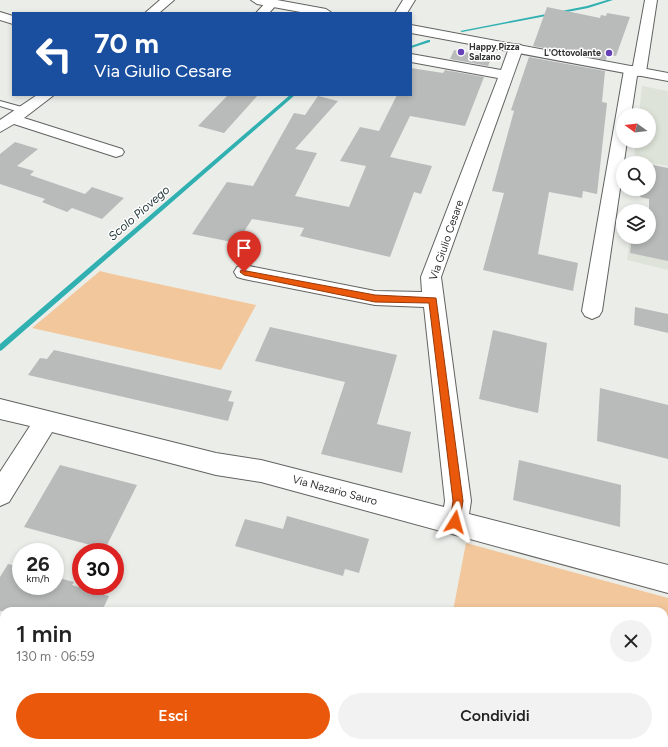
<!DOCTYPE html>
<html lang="it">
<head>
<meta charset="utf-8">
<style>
	body { margin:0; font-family:Figtree,sans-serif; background:#f2f2f2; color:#222; height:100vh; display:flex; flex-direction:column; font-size:15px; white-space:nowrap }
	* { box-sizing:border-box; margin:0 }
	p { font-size:13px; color:#767676 }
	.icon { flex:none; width:22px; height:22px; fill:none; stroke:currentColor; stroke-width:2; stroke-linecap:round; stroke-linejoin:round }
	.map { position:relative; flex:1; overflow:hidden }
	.panel { position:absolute; left:0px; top:607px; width:668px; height:140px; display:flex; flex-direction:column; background:#fff; border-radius:12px 12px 0 0; box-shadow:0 2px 6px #0003 }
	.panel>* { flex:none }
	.banner { position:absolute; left:12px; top:12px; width:400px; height:84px; border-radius:0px; box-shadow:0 2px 6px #0003; background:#1a4fa0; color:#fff; overflow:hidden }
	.needle { width:26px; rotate:285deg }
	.tools { position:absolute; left:616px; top:108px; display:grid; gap:8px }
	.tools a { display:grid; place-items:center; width:40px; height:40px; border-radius:50%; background:#fff; box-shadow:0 2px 6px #0003; font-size:20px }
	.speed { position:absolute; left:12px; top:543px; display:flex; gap:8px; font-size:20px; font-weight:700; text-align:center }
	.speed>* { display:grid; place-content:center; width:52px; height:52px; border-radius:50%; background:#fff; box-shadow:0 2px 6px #0003; line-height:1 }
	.speed small { font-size:10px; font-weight:400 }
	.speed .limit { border:6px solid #d22; background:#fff; color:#111 }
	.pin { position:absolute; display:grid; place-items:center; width:34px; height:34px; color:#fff; margin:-41px -17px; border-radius:50% 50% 50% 0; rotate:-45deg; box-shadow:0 0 4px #0007 }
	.pin .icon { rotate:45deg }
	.me { position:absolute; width:44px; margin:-22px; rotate:8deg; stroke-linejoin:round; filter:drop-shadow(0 0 3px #0008) }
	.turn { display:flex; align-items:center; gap:14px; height:84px; padding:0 16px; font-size:18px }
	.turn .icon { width:52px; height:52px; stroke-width:2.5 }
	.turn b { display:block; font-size:28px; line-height:34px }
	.round { display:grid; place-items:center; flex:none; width:42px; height:42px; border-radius:21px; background:#f2f2f2 }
	.summary { display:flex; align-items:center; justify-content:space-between; height:68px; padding:0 16px }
	h1 { font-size:24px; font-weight:600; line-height:30px }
	.primary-button { display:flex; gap:8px; margin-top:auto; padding:8px 16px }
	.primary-button a { flex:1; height:46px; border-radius:24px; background:#ea580c; color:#fff; font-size:16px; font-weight:600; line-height:46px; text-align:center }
	.primary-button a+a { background:#f2f2f2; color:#222 }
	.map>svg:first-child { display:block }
</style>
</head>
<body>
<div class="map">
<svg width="668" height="747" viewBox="0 0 668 747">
	<rect width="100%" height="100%" fill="#ebede9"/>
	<path fill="#dee3d9" d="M642 86 668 91V166L634 160 636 141H649V115H639Z
		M668 231V270L627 260 630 237H649Z"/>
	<path fill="#f2c79c" d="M100 271 112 274 256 305 221 370 32 328Z
		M466 543 668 598V701L664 699V611H453Z"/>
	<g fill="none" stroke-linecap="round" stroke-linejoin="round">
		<path fill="#30b0b1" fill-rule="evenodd" d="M607 0H613L588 8 462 32 460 31 587 6Z
			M428 40H430V42L411 48V46Z
			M290 95H295L2 350 0 351V344Z"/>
	</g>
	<path fill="#b8bbba" d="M547 7 600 18 601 15 606 16 607 13 630 17 616 56 607 54 606 60 533 46Z
		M454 50 492 57 488 66 450 59Z
		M529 57 605 71 602 102 607 103 597 194 583 191 582 198 549 192 538 254 578 263 573 291 483 270 504 193 492 191 514 111 511 110Z
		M411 68 443 73 445 70 484 77 465 126 410 116 390 157 432 166 421 194 414 192 390 257 300 236 304 228 252 219 237 243 192 234 227 182 253 186 294 113 305 115 318 96 338 101 295 149 317 153 295 196 349 207 366 166 340 161 360 127 379 131 397 95H411Z
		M228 95H258L224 133 198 126Z
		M15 142 38 149 17 166 34 171 30 175 85 194 92 187 124 198 102 219 72 208 67 212 42 202 45 199 0 184V154Z
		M649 164 668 168V261L630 253 632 237H649V199L640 197 641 192 636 191 637 189H649Z
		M635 307 668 314V333L634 325Z
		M270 327 397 355 377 424 411 432 402 473 321 454 345 382 255 361Z
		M493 330 547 343 538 413 479 399Z
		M54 350 232 391 228 401 234 402 228 421 28 375 40 358 47 359Z
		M600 388 668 405V459L597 441Z
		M519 460 621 485 620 527 513 500Z
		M60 465 137 485 105 549 24 527Z
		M287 516 369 539 359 573 345 569 343 576 235 546 245 519 283 529Z
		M8 564 21 567V586H55V577L74 582 72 585 109 596 102 611H0V577Z"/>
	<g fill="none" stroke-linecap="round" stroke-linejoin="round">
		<defs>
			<path id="lane" d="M0 101 29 109 30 111 26 114 0 106Z"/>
			<path id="street" d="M160 0H174L159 13H145Z
				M268 0H276L278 3 269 13H256Z
				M403 0H415L407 13H395Z
				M645 0H657L646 72 644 75 637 76 631 115H623V141H627L602 311 599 316 592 319 585 316 582 311 624 70 626 67 633 66Z
				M0 12 13 16V24L0 20Z
				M516 44 521 45 523 48 441 277 471 501 469 514 668 565V593L261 482 216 475 52 432 9 502 0 506V472L30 426 0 419V399L216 453 261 460 444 507 445 501 424 307 375 305 244 279 237 277 234 272 237 267 244 265 375 291 422 292 421 277 498 78 411 62V54L501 70 509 48 511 45Z
				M37 95H54L24 118 122 149 124 152 122 155 116 157 110 155 14 124 0 132V120Z
				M256 743H288L287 747H255Z"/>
			<path id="secondary" d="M251 0H277L326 9 332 13H306L257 4Z
				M411 25 668 73V81L411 33Z"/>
		</defs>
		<use href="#lane" stroke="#626361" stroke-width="2"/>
		<use href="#street" stroke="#626361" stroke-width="2"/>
		<use href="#secondary" stroke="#626361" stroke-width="2"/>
		<use href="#lane" fill="#fff" fill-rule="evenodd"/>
		<use href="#street" fill="#fff" fill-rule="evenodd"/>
		<use href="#secondary" fill="#fff" fill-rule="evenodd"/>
	</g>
	<path fill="#ea580c" stroke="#983908" d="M241 270 375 295 436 298 463 501 459 525 455 527 452 525 450 522 453 501 429 303 375 302 244 275 240 272Z"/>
	<g fill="#6640b9" stroke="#fff" stroke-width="1.5">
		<circle cx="461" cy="52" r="4"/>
		<circle cx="609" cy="53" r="4"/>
	</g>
	<g text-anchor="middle" stroke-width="3" stroke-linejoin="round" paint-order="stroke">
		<g font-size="9" font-weight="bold" fill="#313231" stroke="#fff" text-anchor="start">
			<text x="469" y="50">Happy Pizza<tspan x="469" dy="10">Salzano</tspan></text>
			<text x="601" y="56" text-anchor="end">L'Ottovolante</text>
		</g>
		<g font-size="11" fill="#313231" stroke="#fff">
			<text transform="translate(446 240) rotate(-71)" y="4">Via Giulio Cesare</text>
			<text transform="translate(335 490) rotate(15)" y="4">Via Nazario Sauro</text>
		</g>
		<g font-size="12" font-style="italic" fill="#1c3131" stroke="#fff">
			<text transform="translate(139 213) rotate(-41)" y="4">Scolo Piovego</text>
		</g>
	</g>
</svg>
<div class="tools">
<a><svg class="needle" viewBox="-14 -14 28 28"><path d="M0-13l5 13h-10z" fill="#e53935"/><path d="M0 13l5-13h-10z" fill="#767676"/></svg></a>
<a><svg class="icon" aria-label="search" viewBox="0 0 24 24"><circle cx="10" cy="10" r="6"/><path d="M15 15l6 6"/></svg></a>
<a><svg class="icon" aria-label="layers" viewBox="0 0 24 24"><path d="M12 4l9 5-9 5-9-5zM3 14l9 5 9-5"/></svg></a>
</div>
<div class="speed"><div>26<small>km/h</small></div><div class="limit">30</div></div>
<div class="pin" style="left:244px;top:272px;background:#d93025"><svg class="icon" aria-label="arrive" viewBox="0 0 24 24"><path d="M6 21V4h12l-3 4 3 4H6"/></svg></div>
<svg class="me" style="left:455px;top:522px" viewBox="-20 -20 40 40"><path d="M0-17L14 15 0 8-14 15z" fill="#ea580c" stroke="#fff" stroke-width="4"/></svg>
<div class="banner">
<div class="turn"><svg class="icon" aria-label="left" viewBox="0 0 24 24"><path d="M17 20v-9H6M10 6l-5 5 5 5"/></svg><div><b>70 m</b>Via Giulio Cesare</div></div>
</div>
<section class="panel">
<div class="summary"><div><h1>1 min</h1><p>130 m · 06:59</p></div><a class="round"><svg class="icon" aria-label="close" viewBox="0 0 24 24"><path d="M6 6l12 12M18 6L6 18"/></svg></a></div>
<div class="primary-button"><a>Esci</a><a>Condividi</a></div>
</section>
</div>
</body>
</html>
